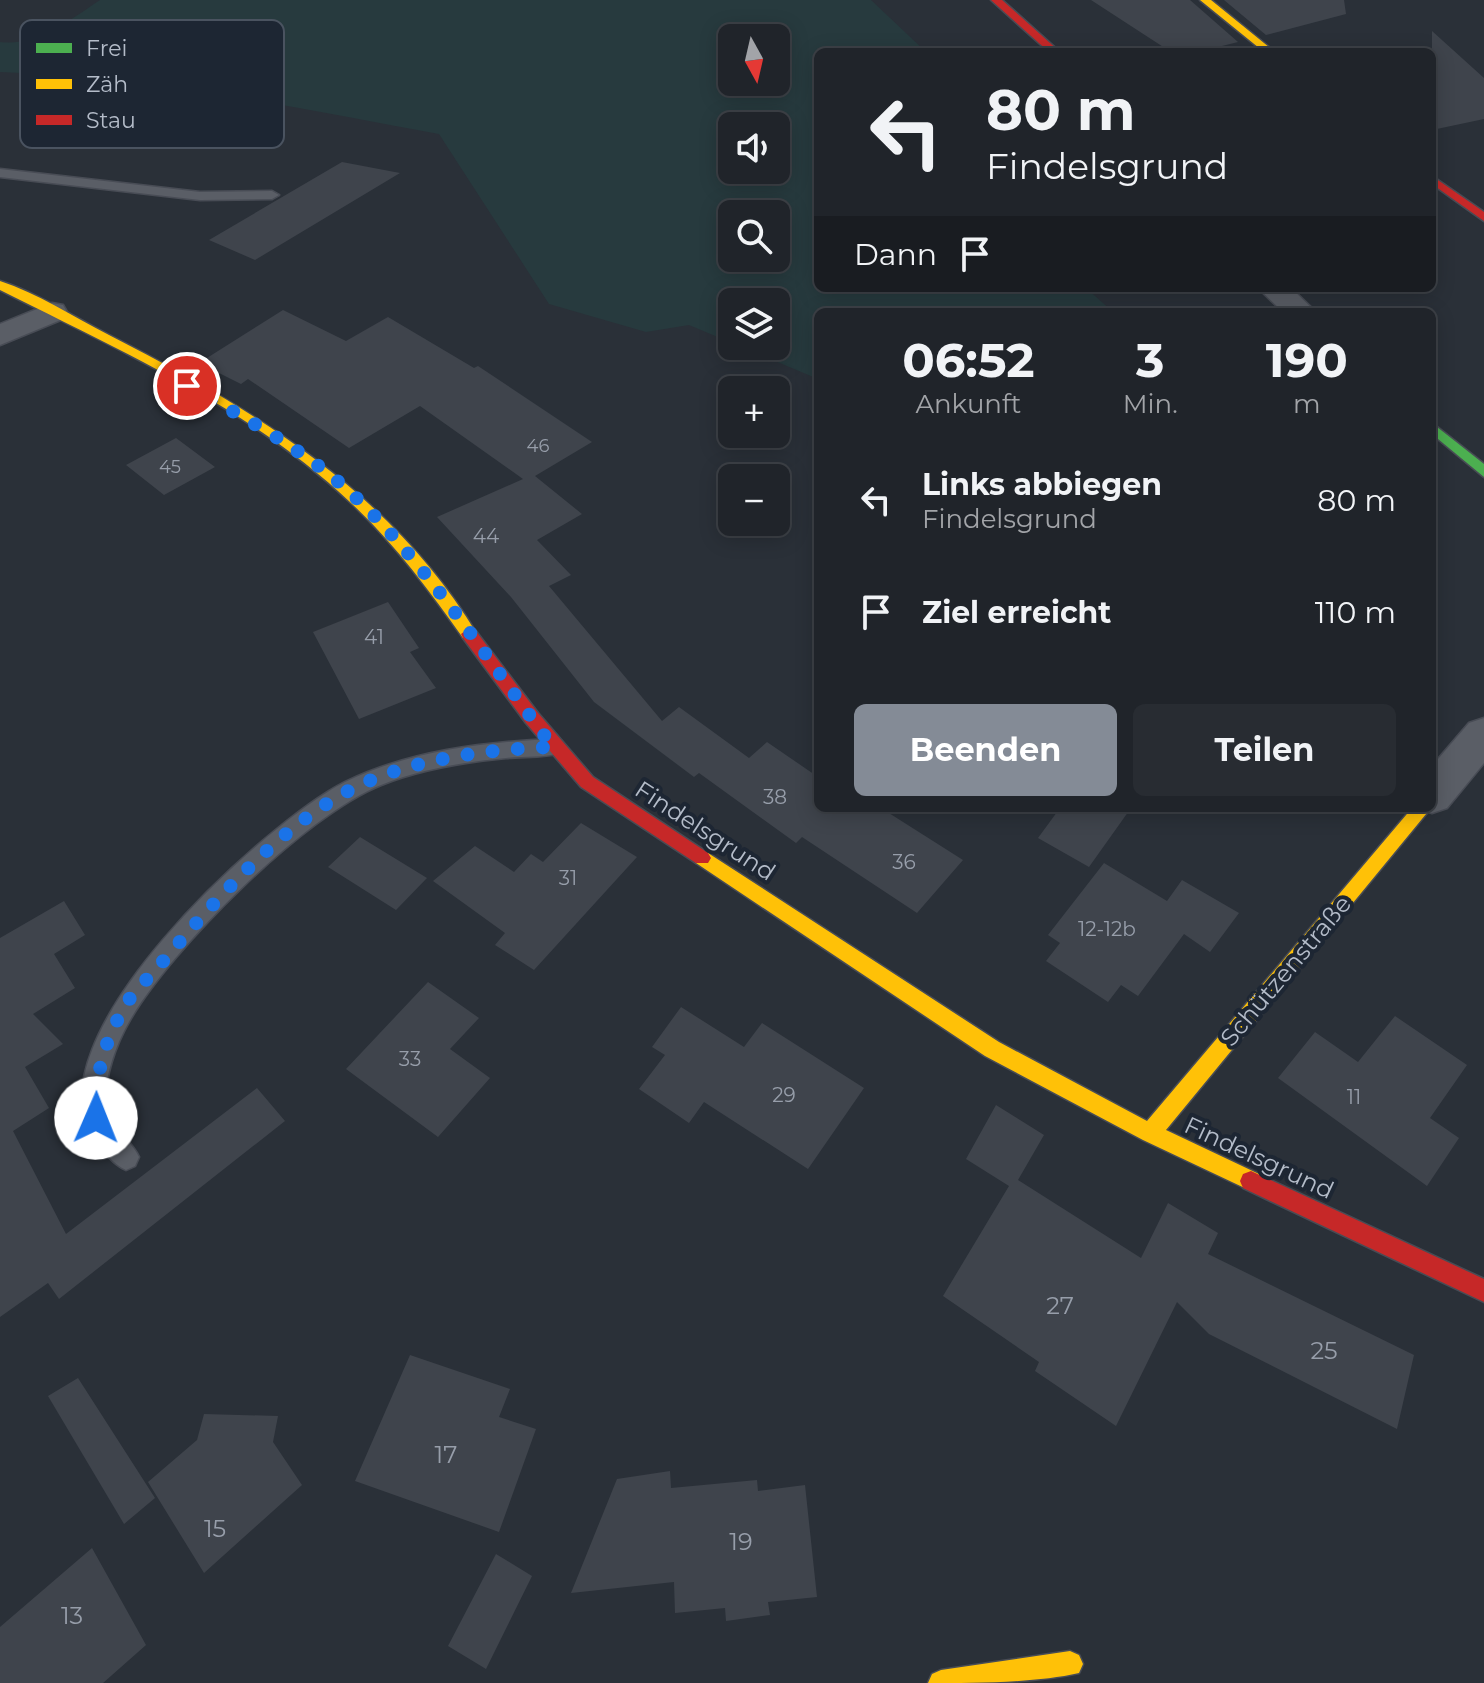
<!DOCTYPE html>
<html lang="de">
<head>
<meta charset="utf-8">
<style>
	body { margin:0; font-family:Montserrat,sans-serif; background:#282c32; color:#f1f3f6; height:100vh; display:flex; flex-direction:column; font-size:30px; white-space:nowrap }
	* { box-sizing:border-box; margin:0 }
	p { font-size:26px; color:#a2a4a8 }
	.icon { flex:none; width:44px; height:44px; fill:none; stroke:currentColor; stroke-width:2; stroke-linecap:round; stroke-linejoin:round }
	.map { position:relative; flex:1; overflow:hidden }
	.sheet { position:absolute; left:814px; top:308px; width:622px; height:504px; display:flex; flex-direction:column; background:#20242a; border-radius:12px; box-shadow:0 4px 20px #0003,0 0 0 2px #3d4147 }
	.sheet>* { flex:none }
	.top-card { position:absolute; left:814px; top:48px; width:622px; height:244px; border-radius:12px; box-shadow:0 4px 20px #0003,0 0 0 2px #3d4147; background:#20242a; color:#f1f3f6; overflow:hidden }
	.needle { width:52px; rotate:172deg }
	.fabs { position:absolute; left:718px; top:24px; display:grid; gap:16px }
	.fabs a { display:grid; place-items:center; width:72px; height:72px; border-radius:12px; background:#20242a; box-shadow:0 4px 20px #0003,0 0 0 2px #3d4147; font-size:40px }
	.pin { position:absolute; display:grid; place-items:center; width:68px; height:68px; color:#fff; margin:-34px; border:4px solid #fff; border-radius:50%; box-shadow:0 2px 8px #0007 }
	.me { position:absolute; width:88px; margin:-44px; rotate:1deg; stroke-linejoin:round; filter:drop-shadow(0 0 6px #0008) }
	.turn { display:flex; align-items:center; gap:28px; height:168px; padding:0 40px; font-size:36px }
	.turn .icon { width:104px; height:104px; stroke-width:2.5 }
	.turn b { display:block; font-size:56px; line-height:68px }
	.then { display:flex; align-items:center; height:76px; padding:0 40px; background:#0003; gap:16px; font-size:30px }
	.eta { display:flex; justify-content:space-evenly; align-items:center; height:136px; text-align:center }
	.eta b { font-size:48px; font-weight:700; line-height:56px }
	.button { display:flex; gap:16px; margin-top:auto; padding:16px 40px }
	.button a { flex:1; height:92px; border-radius:12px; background:#848b96; color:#fff; font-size:32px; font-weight:700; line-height:92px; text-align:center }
	.button a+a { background:#282c32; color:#f1f3f6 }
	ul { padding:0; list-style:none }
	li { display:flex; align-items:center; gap:24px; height:112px; padding:0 40px }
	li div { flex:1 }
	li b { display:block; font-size:30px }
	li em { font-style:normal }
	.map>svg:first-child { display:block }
</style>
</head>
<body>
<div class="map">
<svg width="1484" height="1683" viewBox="0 0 1484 1683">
	<rect width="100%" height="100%" fill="#2a3038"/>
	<path fill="#273a3e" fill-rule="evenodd" d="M100 0H871L926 52H818V288H1086L1113 312H818V379L739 346H776V302H732V343L689 325 646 332 549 304 439 134C294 107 148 77 0 72V42C35 47 72 19 100 0ZM732 38H776V82H732ZM732 126H776V170H732ZM732 214H776V258H732Z"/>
	<path fill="#3f444c" d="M1091 0H1190L1238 42 1198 52H1171Z
		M1224 0H1344L1346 14 1266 35Z
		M1432 31 1484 78V119L1432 130Z
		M342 162 400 173 255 260 209 240Z
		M283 310 346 341 388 317 474 368 478 366 592 442 535 476 582 514 537 540 571 575 549 586 662 721 679 707 749 758 767 742 818 777V808H881L963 860 917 913 802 837 796 843 699 773 694 777 594 702 511 597 437 517 523 479 420 406 349 448 248 379 241 384 199 363Z
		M176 438 215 467 164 495 126 465Z
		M388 602 419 648 410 652 436 688 359 719 313 632Z
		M1060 808H1131L1089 867 1038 838Z
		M581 823 637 857 534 970 495 945 505 933 433 881 475 846 514 872 531 854 543 862Z
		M360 837 427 878 396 910 328 867Z
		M1104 863 1167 901 1182 880 1239 913 1210 952 1184 934 1138 996 1121 985 1108 1002 1046 961 1060 943 1048 935Z
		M64 901 85 935 54 954 75 988 33 1014 63 1044 25 1067 49 1108 13 1131 66 1234 257 1088 285 1121 59 1299 48 1283 0 1317V938Z
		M428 982 479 1018 450 1049 490 1078 438 1137 346 1069Z
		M681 1007 744 1047 762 1023 864 1088 808 1169 704 1102 689 1123 639 1089 665 1055 652 1047Z
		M1395 1016 1467 1065 1430 1118 1459 1138 1427 1186 1278 1078 1315 1032 1358 1062Z
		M996 1105 1044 1135 1018 1180 1141 1258 1168 1203 1218 1233 1208 1254 1414 1355 1397 1429 1209 1334 1177 1302 1116 1426 1035 1371 1039 1362 943 1296 1009 1186 966 1159Z
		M410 1355 510 1389 499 1417 536 1429 499 1532 355 1481Z
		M78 1378 155 1498 124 1524 48 1396Z
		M204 1414 278 1416 273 1442 302 1485 204 1573 148 1482 197 1440Z
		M670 1471 671 1488 757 1480 758 1491 805 1485 817 1597 768 1602 770 1615 726 1621 725 1608 675 1613 674 1582 571 1593 617 1479Z
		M92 1548 146 1645 103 1683H0V1627Z
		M496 1554 532 1576 486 1669 448 1646Z"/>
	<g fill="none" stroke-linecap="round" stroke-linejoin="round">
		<defs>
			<path id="lane" d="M0 169 200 192 272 191 279 195 272 199 200 200 0 177Z
				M553 739 560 741 563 747 560 753C544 758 524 756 506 758 464 762 421 769 381 785 305 815 171 949 130 1020 116 1044 103 1079 106 1107 109 1127 131 1139 139 1157L135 1166 126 1170C113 1164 104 1152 96 1141 21 1044 267 821 345 782 409 751 483 742 553 739Z"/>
			<path id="street" d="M1258 288H1291L1316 312H1283Z
				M52 303 63 305 67 312 63 319 0 345V324Z
				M1484 718V763L1447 808 1432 813 1417 808H1432V766L1469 723Z"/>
			<path id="fast" d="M1432 423 1484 464V477L1432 434Z"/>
			<path id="slow" d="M1200 0H1211L1275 52H1264Z
				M0 281C37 293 74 317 109 335 252 408 392 493 477 634L475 638H463C429 590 394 543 351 503 252 409 121 351 0 290Z
				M1412 808H1431L1166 1130 1259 1174 1262 1181 1259 1188 1251 1191 1143 1140 985 1056 696 863 693 858 696 853H708L999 1042 1147 1121Z
				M1070 1651 1079 1655 1083 1664 1079 1673C1035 1683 975 1683 928 1683L932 1674 941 1670Z"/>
			<path id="jam" d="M991 0H1002L1060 52H1049Z
				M1432 176 1484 212V221L1432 184Z
				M469 628 475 630 538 713 593 777 708 853 711 858 708 863H696L581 787 526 723 463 638 461 634Z
				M1251 1171 1484 1279V1302L1243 1188 1240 1181 1243 1174Z"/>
		</defs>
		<use href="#lane" stroke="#484c55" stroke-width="3"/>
		<use href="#street" stroke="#484c55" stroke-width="3"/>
		<use href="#fast" stroke="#484c55" stroke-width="3"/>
		<use href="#slow" stroke="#484c55" stroke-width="3"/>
		<use href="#jam" stroke="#484c55" stroke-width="3"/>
		<use href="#lane" fill="#5a5e66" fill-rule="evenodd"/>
		<use href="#street" fill="#5a5e66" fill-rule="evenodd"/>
		<use href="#fast" fill="#4caf50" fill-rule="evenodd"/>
		<use href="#slow" fill="#ffc107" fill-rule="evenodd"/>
		<use href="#jam" fill="#c62828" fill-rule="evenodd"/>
	</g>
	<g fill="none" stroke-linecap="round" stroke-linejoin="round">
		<path stroke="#1a73e8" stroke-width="14" stroke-dasharray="0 25.2" d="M96 1118C95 1077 103 1044 124 1008 132 992 148 979 159 966 211 905 280 826 352 789 409 759 490 749 553 747 490 663 420 553 342 485 297 446 240 415 187 386"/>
	</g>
	<g text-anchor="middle" stroke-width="8" stroke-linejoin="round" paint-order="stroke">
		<g font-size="18" fill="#979eaa">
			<text x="538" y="452">46</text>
			<text x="170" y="473">45</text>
		</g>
		<g font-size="20" fill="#979eaa">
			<text x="486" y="543">44</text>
			<text x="374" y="644">41</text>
			<text x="775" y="804">38</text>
			<text x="904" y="869">36</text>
			<text x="568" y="885">31</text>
			<text x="1107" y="936">12-12b</text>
			<text x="410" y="1066">33</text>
			<text x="784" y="1102">29</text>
			<text x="1354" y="1104">11</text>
		</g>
		<g font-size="24" fill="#b4bcc9" stroke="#1d2633">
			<text transform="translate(705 831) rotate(33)" y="8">Findelsgrund</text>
			<text transform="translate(1286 971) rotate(-50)" y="8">Schützenstraße</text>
			<text transform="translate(1259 1158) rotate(25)" y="8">Findelsgrund</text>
		</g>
		<g font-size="24" fill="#979eaa">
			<text x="1060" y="1314">27</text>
			<text x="1324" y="1359">25</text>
			<text x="446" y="1463">17</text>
			<text x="215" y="1537">15</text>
			<text x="741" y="1550">19</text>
			<text x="72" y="1624">13</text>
		</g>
	</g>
	<rect x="20" y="20" width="264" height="128" rx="12" fill="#1d2633" stroke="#4a5360" stroke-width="2"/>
	<rect x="36" y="43" width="36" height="10" fill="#4caf50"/>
	<rect x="36" y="79" width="36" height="10" fill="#ffc107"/>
	<rect x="36" y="115" width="36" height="10" fill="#c62828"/>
	<g font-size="22" fill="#b4bcc9">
		<text x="86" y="56">Frei</text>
		<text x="86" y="92">Zäh</text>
		<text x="86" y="128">Stau</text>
	</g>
</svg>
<div class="fabs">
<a><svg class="needle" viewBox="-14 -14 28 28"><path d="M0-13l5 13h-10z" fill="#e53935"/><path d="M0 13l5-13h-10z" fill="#a2a4a8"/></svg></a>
<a><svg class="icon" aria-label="sound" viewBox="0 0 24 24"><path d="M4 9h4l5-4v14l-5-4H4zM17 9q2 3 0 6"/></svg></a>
<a><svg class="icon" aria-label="search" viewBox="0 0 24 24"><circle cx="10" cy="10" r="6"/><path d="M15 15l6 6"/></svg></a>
<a><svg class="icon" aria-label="layers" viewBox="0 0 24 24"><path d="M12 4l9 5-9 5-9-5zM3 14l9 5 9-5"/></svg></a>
<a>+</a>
<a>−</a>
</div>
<div class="pin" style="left:187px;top:386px;background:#d93025"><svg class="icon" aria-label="arrive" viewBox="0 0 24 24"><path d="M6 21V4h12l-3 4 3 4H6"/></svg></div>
<svg class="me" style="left:96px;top:1118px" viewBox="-20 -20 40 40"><circle r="19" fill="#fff"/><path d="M0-13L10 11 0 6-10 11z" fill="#1a73e8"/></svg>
<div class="top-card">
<div class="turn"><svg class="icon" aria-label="left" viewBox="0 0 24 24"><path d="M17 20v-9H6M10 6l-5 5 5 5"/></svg><div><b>80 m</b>Findelsgrund</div></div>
<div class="then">Dann<svg class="icon" aria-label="arrive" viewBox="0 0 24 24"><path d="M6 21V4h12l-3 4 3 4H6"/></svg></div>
</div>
<section class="sheet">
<div class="eta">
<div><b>06:52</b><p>Ankunft</p></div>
<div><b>3</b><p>Min.</p></div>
<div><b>190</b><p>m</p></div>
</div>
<ul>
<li><svg class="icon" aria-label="left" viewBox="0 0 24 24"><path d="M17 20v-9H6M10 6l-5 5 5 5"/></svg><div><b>Links abbiegen</b><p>Findelsgrund</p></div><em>80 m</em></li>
<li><svg class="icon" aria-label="arrive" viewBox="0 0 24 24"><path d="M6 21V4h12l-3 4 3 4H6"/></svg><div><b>Ziel erreicht</b></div><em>110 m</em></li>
</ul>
<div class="button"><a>Beenden</a><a>Teilen</a></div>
</section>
</div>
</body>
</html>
